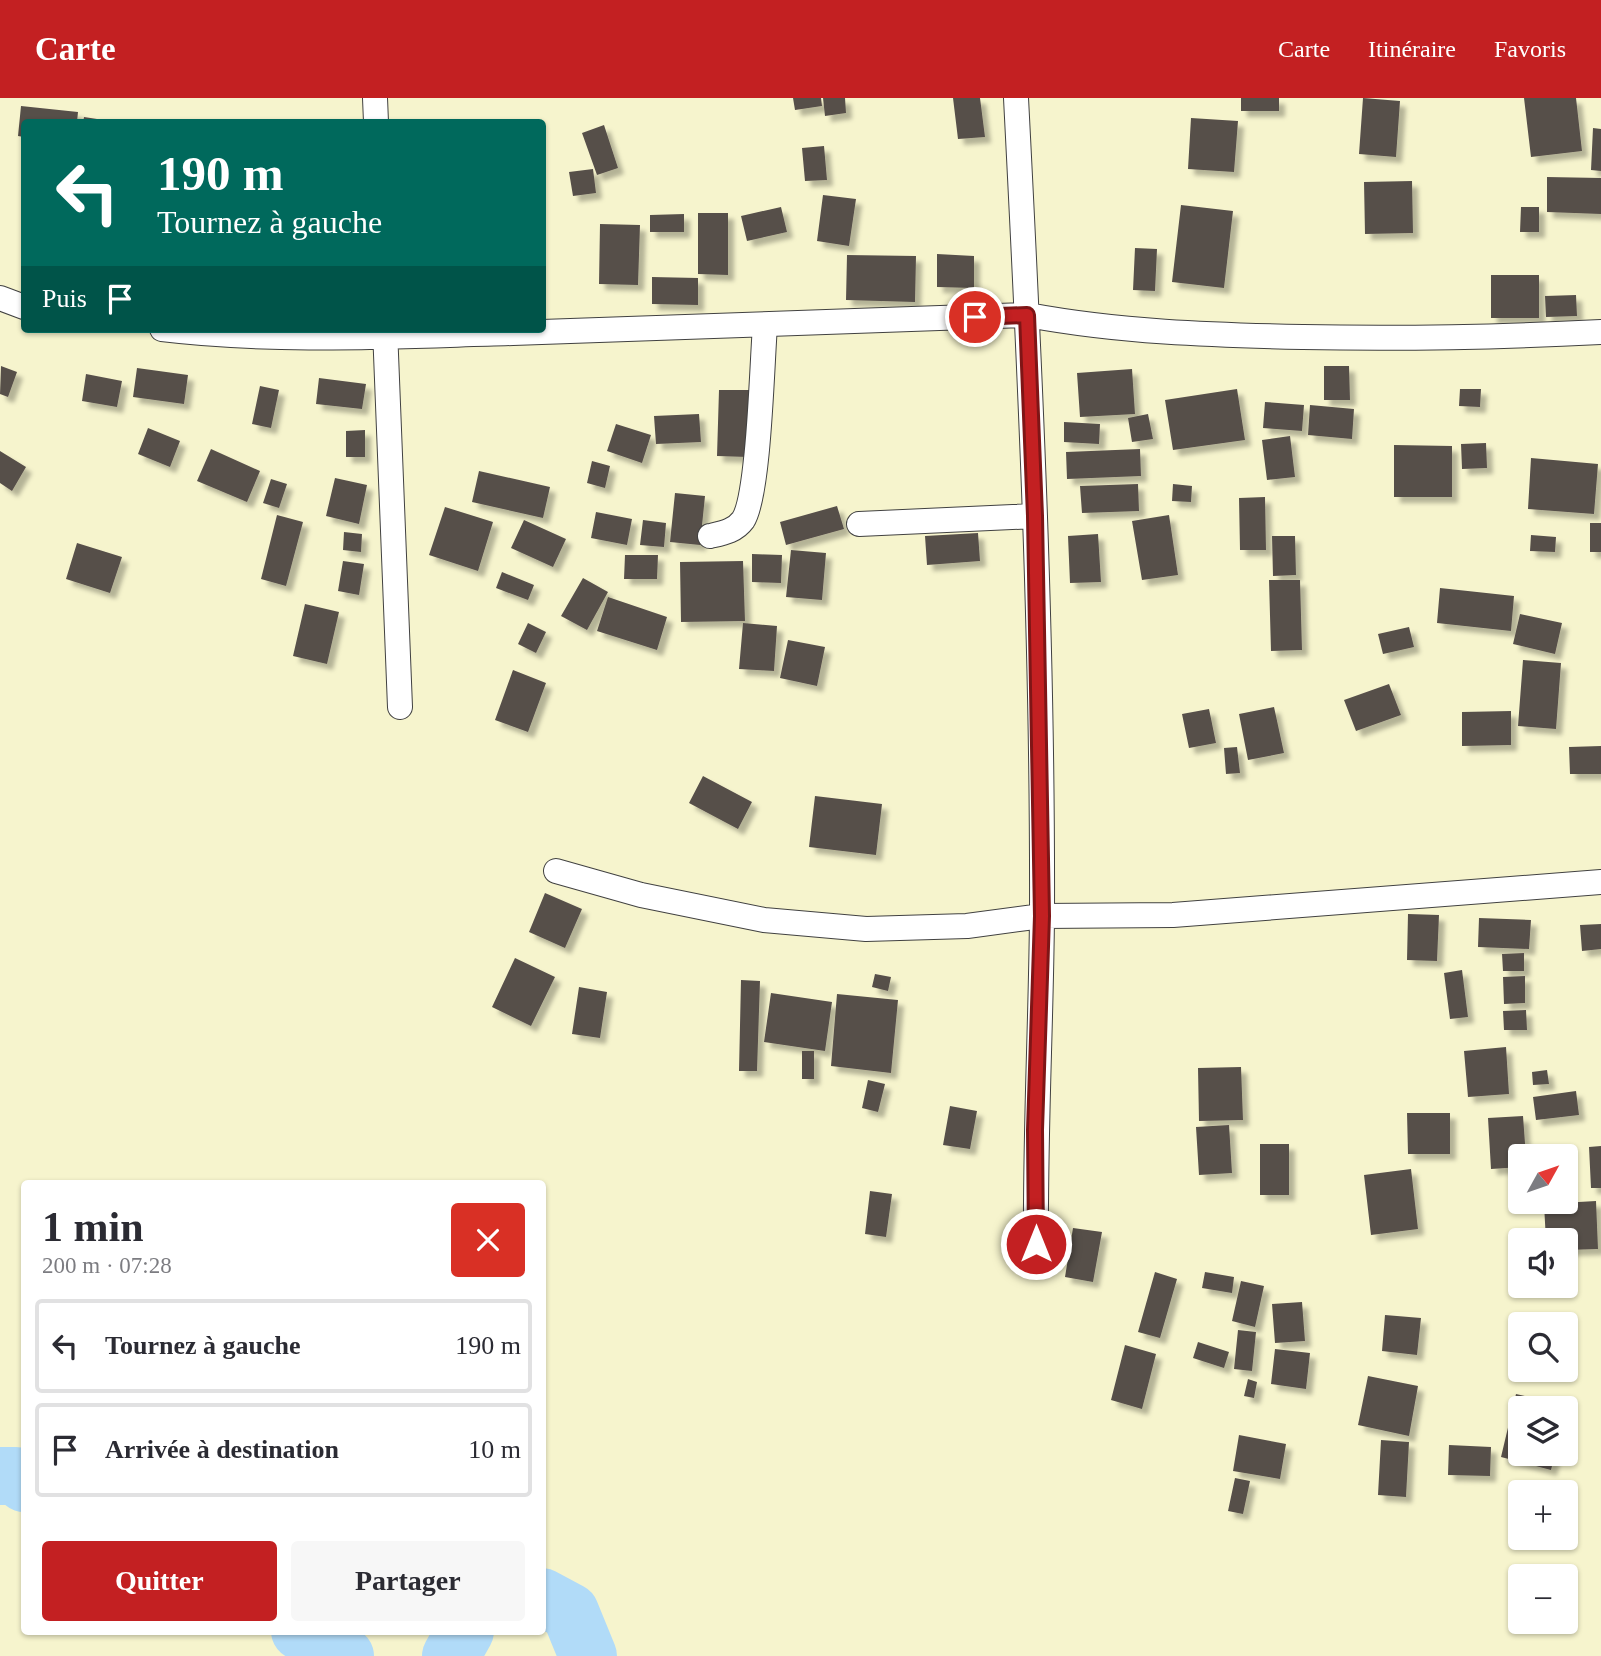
<!DOCTYPE html>
<html lang="fr">
<head>
<meta charset="utf-8">
<style>
	body { margin:0; font-family:Georgia,serif; background:#f7f7f7; color:#2b2b33; height:100vh; display:flex; flex-direction:column; font-size:26px; white-space:nowrap }
	* { box-sizing:border-box; margin:0 }
	p { font-size:23px; color:#7c7c81 }
	.icon { flex:none; width:38px; height:38px; fill:none; stroke:currentColor; stroke-width:2; stroke-linecap:round; stroke-linejoin:round }
	.map { position:relative; flex:1; overflow:hidden }
	.panel { position:absolute; left:21px; top:1082px; width:525px; height:455px; display:flex; flex-direction:column; background:#fff; border-radius:7px; box-shadow:0 2px 5px #0004 }
	.panel>* { flex:none }
	.top-card { position:absolute; left:21px; top:21px; width:525px; height:214px; border-radius:7px; box-shadow:0 2px 5px #0004; background:#00695c; color:#fff; overflow:hidden }
	.needle { width:46px; rotate:50deg }
	.tools { position:absolute; left:1508px; top:1046px; display:grid; gap:14px }
	.tools a { display:grid; place-items:center; width:70px; height:70px; border-radius:7px; background:#fff; box-shadow:0 2px 5px #0004; font-size:35px }
	.pin { position:absolute; display:grid; place-items:center; width:60px; height:60px; color:#fff; margin:-30px; border:4px solid #fff; border-radius:50%; box-shadow:0 2px 7px #0007 }
	.me { position:absolute; width:77px; margin:-38px; rotate:0deg; stroke-linejoin:round; filter:drop-shadow(0 0 5px #0008) }
	.turn { display:flex; align-items:center; gap:24px; height:147px; padding:0 21px; font-size:32px }
	.turn .icon { width:91px; height:91px; stroke-width:2.5 }
	.turn b { display:block; font-size:49px; line-height:60px }
	.then { display:flex; align-items:center; height:66px; padding:0 21px; background:#0003; gap:14px; font-size:26px }
	.round { display:grid; place-items:center; flex:none; width:74px; height:74px; border-radius:7px; background:#f7f7f7 }
	.headline { display:flex; align-items:center; justify-content:space-between; height:119px; padding:0 21px }
	h1 { font-size:42px; font-weight:700; line-height:52px }
	.button { display:flex; gap:14px; margin-top:auto; padding:14px 21px }
	.button a { flex:1; height:80px; border-radius:7px; background:#c32022; color:#fff; font-size:28px; font-weight:700; line-height:80px; text-align:center }
	.button a+a { background:#f7f7f7; color:#2b2b33 }
	ul { padding:0; list-style:none }
	li { display:flex; align-items:center; gap:21px; height:94px; margin:0 14px 10px; padding:0 7px; border:4px solid #e1e1e2; border-radius:7px }
	li div { flex:1 }
	li b { display:block; font-size:26px }
	li em { font-style:normal }
	header { display:flex; align-items:center; gap:42px; box-sizing:border-box; height:98px; padding:0 35px; background:#c32022; color:#fff }
	header strong { font-size:33px }
	nav { display:flex; gap:38px; margin-inline-start:auto; font-size:24px }
	.map>svg:first-child { display:block }
</style>
</head>
<body>
<header>
<strong>Carte</strong>
<nav><a>Carte</a><a>Itinéraire</a><a>Favoris</a></nav>
</header>
<div class="map">
<svg width="1601" height="1558" viewBox="0 0 1601 1558">
	<defs>
		<filter id="shadow"><feDropShadow dx="6" dy="6" stdDeviation="2" flood-color="#0004"/></filter>
	</defs>
	<rect width="100%" height="100%" fill="#fffcee"/>
	<path fill="#f6f4cd" fill-rule="evenodd" d="M0 0H1601V1558H0ZM24 24H542V231H24ZM1521 1059H1566V1104H1521ZM24 1085H542V1533H24ZM1521 1143H1566V1188H1521ZM1521 1227H1566V1272H1521ZM1521 1311H1566V1356H1521ZM1521 1395H1566V1440H1521ZM1521 1479H1566V1524H1521Z"/>
	<g fill="none" stroke-linecap="round" stroke-linejoin="round">
		<path stroke="#b1dbf8" stroke-width="58" d="M0 1378H16L24 1385
			M542 1499 570 1514 588 1558
			M300 1533 345 1558
			M451 1558 465 1533"/>
	</g>
	<path fill="#574f4a" filter="url(#shadow)" d="M793 0H821L822 8 795 12Z
		M823 0H845L846 15 825 18Z
		M953 0H980L985 39 958 41Z
		M1241 0H1279V13H1241Z
		M1363 0 1400 3 1396 59 1359 56Z
		M1524 0H1576L1582 53 1531 59Z
		M21 8 78 14 77 24H24V39L18 38Z
		M84 19 110 23V24H83Z
		M1191 20 1238 23 1234 74 1188 71Z
		M604 27 618 70 597 77 582 35Z
		M1593 30 1601 31V73L1591 72Z
		M824 48 827 82 805 83 802 50Z
		M593 71 596 95 573 98 569 74Z
		M1547 79 1601 80V116L1547 114Z
		M1412 83 1413 135 1365 136 1364 84Z
		M823 97 856 101 849 148 817 143Z
		M1181 107 1233 113 1224 190 1172 184Z
		M781 109 787 134 747 143 741 118Z
		M1521 109H1539V134H1520Z
		M698 115H728V177L698 176Z
		M684 116V134H650V117Z
		M600 126 640 127 638 187 599 186Z
		M1135 150 1157 151 1155 193 1133 192Z
		M937 156 974 158V190L937 189Z
		M847 157 916 158 915 204 846 202Z
		M1491 177H1539V220H1491Z
		M652 179 698 180V207L652 206Z
		M1576 197 1577 218 1546 219 1545 198Z
		M1 268 17 274 8 299 0 296Z
		M1324 268H1349L1350 302H1324Z
		M137 270 188 277 184 306 133 299Z
		M1132 271 1135 316 1080 319 1077 275Z
		M86 276 122 283 117 309 82 303Z
		M319 280 366 286 362 311 316 306Z
		M260 288 279 292 271 330 252 326Z
		M1237 291 1245 342 1173 352 1165 302Z
		M1460 291H1481L1480 309 1459 308Z
		M719 292H749L748 359 717 358Z
		M1265 304 1304 307 1302 333 1263 330Z
		M1310 307 1354 311 1352 341 1308 337Z
		M699 316 701 344 656 346 654 318Z
		M1148 316 1153 341 1132 344 1128 320Z
		M1064 324 1100 326 1099 346 1064 344Z
		M616 326 651 337 642 365 607 353Z
		M148 330 180 343 170 369 138 356Z
		M365 332V359H346V333Z
		M1290 338 1295 379 1267 382 1262 342Z
		M1486 345 1487 370 1462 371 1461 346Z
		M1394 347 1452 348V399H1394Z
		M211 351 260 373 247 404 197 383Z
		M1140 351 1141 378 1067 381 1066 354Z
		M0 353 26 369 12 393 0 385Z
		M1531 360 1598 366 1594 416 1528 411Z
		M592 363 610 368 605 390 587 385Z
		M479 373 550 389 543 420 472 404Z
		M335 380 367 387 359 426 326 418Z
		M271 381 287 386 279 410 263 405Z
		M1138 386 1139 413 1082 415 1080 388Z
		M1173 386 1192 388 1191 404 1172 403Z
		M675 395 705 398 700 447 670 444Z
		M1265 399 1266 452H1240L1239 400Z
		M837 408 844 431 786 447 780 424Z
		M445 409 493 424 478 473 429 457Z
		M596 414 632 421 627 447 591 440Z
		M277 417 303 424 286 488 261 481Z
		M1169 417 1178 477 1142 482 1132 423Z
		M524 422 566 441 553 469 511 450Z
		M643 422 666 425 664 449 640 447Z
		M1590 425H1601V454H1590Z
		M344 434 362 436 361 454 343 452Z
		M978 435 980 463 927 467 925 438Z
		M1098 436 1101 484 1070 485 1068 438Z
		M1531 437 1556 439 1555 454 1530 453Z
		M1272 438H1295L1296 477 1273 478Z
		M77 445 122 459 110 495 66 481Z
		M791 452 826 455 822 502 786 499Z
		M752 456 782 457 781 485 752 484Z
		M625 457H658L657 481H624Z
		M343 463 364 466 359 497 338 493Z
		M743 463 745 523 681 524 680 464Z
		M502 474 534 487 528 502 496 490Z
		M583 480 608 494 587 532 561 518Z
		M1269 482H1300L1302 552 1271 553Z
		M1440 490 1514 498 1511 533 1437 525Z
		M608 499 667 519 657 552 597 533Z
		M305 506 339 514 327 566 293 558Z
		M1520 516 1562 525 1555 556 1513 546Z
		M528 525 546 534 536 555 518 546Z
		M743 525 777 528 774 573 739 571Z
		M1409 529 1414 549 1383 556 1378 536Z
		M788 542 825 549 817 588 780 580Z
		M1523 562 1561 565 1556 631 1518 628Z
		M513 572 546 585 528 634 495 622Z
		M1389 586 1401 617 1356 633 1344 602Z
		M1274 609 1284 655 1248 662 1239 616Z
		M1209 611 1216 645 1189 650 1182 616Z
		M1511 613V647L1462 648V614Z
		M1601 648V676H1570L1569 649Z
		M1237 649 1240 675 1226 676 1224 650Z
		M703 678 752 704 738 731 689 705Z
		M815 698 882 706 876 757 809 749Z
		M545 795 582 811 565 850 529 834Z
		M1408 816 1439 817 1437 863 1407 862Z
		M1479 820 1531 822 1529 851 1478 849Z
		M1601 826V851L1582 853 1580 827Z
		M1524 855V873H1503L1502 856Z
		M515 860 555 879 531 928 492 909Z
		M1462 872 1468 919 1450 921 1444 875Z
		M875 876 891 879 888 893 872 889Z
		M1525 878V905L1504 906 1503 879Z
		M741 882 760 883 757 973H739Z
		M579 889 607 894 600 940 572 936Z
		M771 895 832 904 825 953 764 944Z
		M837 896 898 902 891 975 831 968Z
		M1526 912 1527 932H1504L1503 913Z
		M1506 949 1509 996 1468 999 1464 953Z
		M802 953H814V981H802Z
		M1241 969 1243 1022 1199 1023 1198 970Z
		M1547 972 1549 986 1533 987 1532 974Z
		M868 982 885 986 878 1014 862 1010Z
		M1576 993 1579 1017 1536 1022 1533 999Z
		M950 1008 977 1013 970 1051 943 1047Z
		M1407 1015H1450V1056H1408Z
		M1523 1018 1526 1059H1521V1069L1491 1071 1488 1020Z
		M1229 1027 1232 1075 1199 1077 1196 1029Z
		M1260 1046H1289V1097H1260Z
		M1601 1048V1090H1591L1589 1049Z
		M1411 1071 1418 1131 1371 1137 1364 1077Z
		M870 1093 892 1096 886 1139 865 1136Z
		M1596 1103 1598 1151 1566 1152V1143H1546L1544 1106Z
		M1073 1130 1102 1134 1093 1184 1065 1179Z
		M1155 1174 1177 1181 1160 1240 1138 1234Z
		M1205 1174 1234 1179 1232 1195 1202 1190Z
		M1241 1183 1264 1188 1255 1229 1232 1223Z
		M1302 1204 1305 1243 1275 1245 1272 1206Z
		M1385 1217 1421 1220 1417 1257 1382 1253Z
		M1238 1232 1256 1234 1252 1273 1234 1271Z
		M1198 1244 1229 1254 1224 1270 1193 1260Z
		M1125 1247 1156 1256 1142 1311 1111 1302Z
		M1275 1251 1310 1255 1306 1291 1271 1286Z
		M1368 1278 1418 1288 1409 1338 1358 1327Z
		M1248 1281 1257 1284 1254 1300 1244 1298Z
		M1516 1296 1567 1308 1521 1311V1356H1555L1551 1372 1501 1359Z
		M1239 1337 1286 1346 1280 1381 1233 1373Z
		M1381 1342 1409 1344 1406 1399 1378 1397Z
		M1449 1347 1491 1349 1490 1378 1448 1377Z
		M1235 1380 1250 1383 1243 1416 1228 1413Z"/>
	<g fill="none" stroke-linecap="round" stroke-linejoin="round">
		<defs>
			<path id="minor" d="M375 0 376 24
				M1016 0C1030 272 1043 545 1042 818 1041 927 1035 1036 1036 1146
				M0 200 24 209
				M162 231C278 245 396 238 513 235 684 230 856 224 1028 217 1119 234 1210 237 1303 239 1403 241 1501 239 1601 234
				M385 231 400 609
				M859 426 1035 418
				M710 438C723 435 735 433 743 422 759 398 762 264 765 228
				M556 773 641 797 764 822 866 831 967 828 1042 818 1173 817 1601 784"/>
		</defs>
		<use href="#minor" stroke="#414141" stroke-width="26"/>
		<use href="#minor" stroke="#fff" stroke-width="24"/>
	</g>
	<g fill="none" stroke-linecap="round" stroke-linejoin="round">
		<defs>
			<path id="route" d="M975 219 1027 217 1035 418 1042 818 1035 1032 1036 1146"/>
		</defs>
		<use href="#route" stroke="#7f1516" stroke-width="18"/>
		<use href="#route" stroke="#c32022" stroke-width="12"/>
	</g>
</svg>
<div class="tools">
<a><svg class="needle" viewBox="-14 -14 28 28"><path d="M0-13l5 13h-10z" fill="#e53935"/><path d="M0 13l5-13h-10z" fill="#7c7c81"/></svg></a>
<a><svg class="icon" aria-label="sound" viewBox="0 0 24 24"><path d="M4 9h4l5-4v14l-5-4H4zM17 9q2 3 0 6"/></svg></a>
<a><svg class="icon" aria-label="search" viewBox="0 0 24 24"><circle cx="10" cy="10" r="6"/><path d="M15 15l6 6"/></svg></a>
<a><svg class="icon" aria-label="layers" viewBox="0 0 24 24"><path d="M12 4l9 5-9 5-9-5zM3 14l9 5 9-5"/></svg></a>
<a>+</a>
<a>−</a>
</div>
<div class="pin" style="left:975px;top:219px;background:#d93025"><svg class="icon" aria-label="arrive" viewBox="0 0 24 24"><path d="M6 21V4h12l-3 4 3 4H6"/></svg></div>
<svg class="me" style="left:1036px;top:1146px" viewBox="-20 -20 40 40"><circle r="17" fill="#c32022" stroke="#fff" stroke-width="3"/><path d="M0-11L8 9 0 5-8 9z" fill="#fff"/></svg>
<div class="top-card">
<div class="turn"><svg class="icon" aria-label="left" viewBox="0 0 24 24"><path d="M17 20v-9H6M10 6l-5 5 5 5"/></svg><div><b>190 m</b>Tournez à gauche</div></div>
<div class="then">Puis<svg class="icon" aria-label="arrive" viewBox="0 0 24 24"><path d="M6 21V4h12l-3 4 3 4H6"/></svg></div>
</div>
<section class="panel">
<div class="headline"><div><h1>1 min</h1><p>200 m · 07:28</p></div><a class="round" style="background:#d93025;color:#fff"><svg class="icon" aria-label="close" viewBox="0 0 24 24"><path d="M6 6l12 12M18 6L6 18"/></svg></a></div>
<ul>
<li><svg class="icon" aria-label="left" viewBox="0 0 24 24"><path d="M17 20v-9H6M10 6l-5 5 5 5"/></svg><div><b>Tournez à gauche</b></div><em>190 m</em></li>
<li><svg class="icon" aria-label="arrive" viewBox="0 0 24 24"><path d="M6 21V4h12l-3 4 3 4H6"/></svg><div><b>Arrivée à destination</b></div><em>10 m</em></li>
</ul>
<div class="button"><a>Quitter</a><a>Partager</a></div>
</section>
</div>
</body>
</html>
